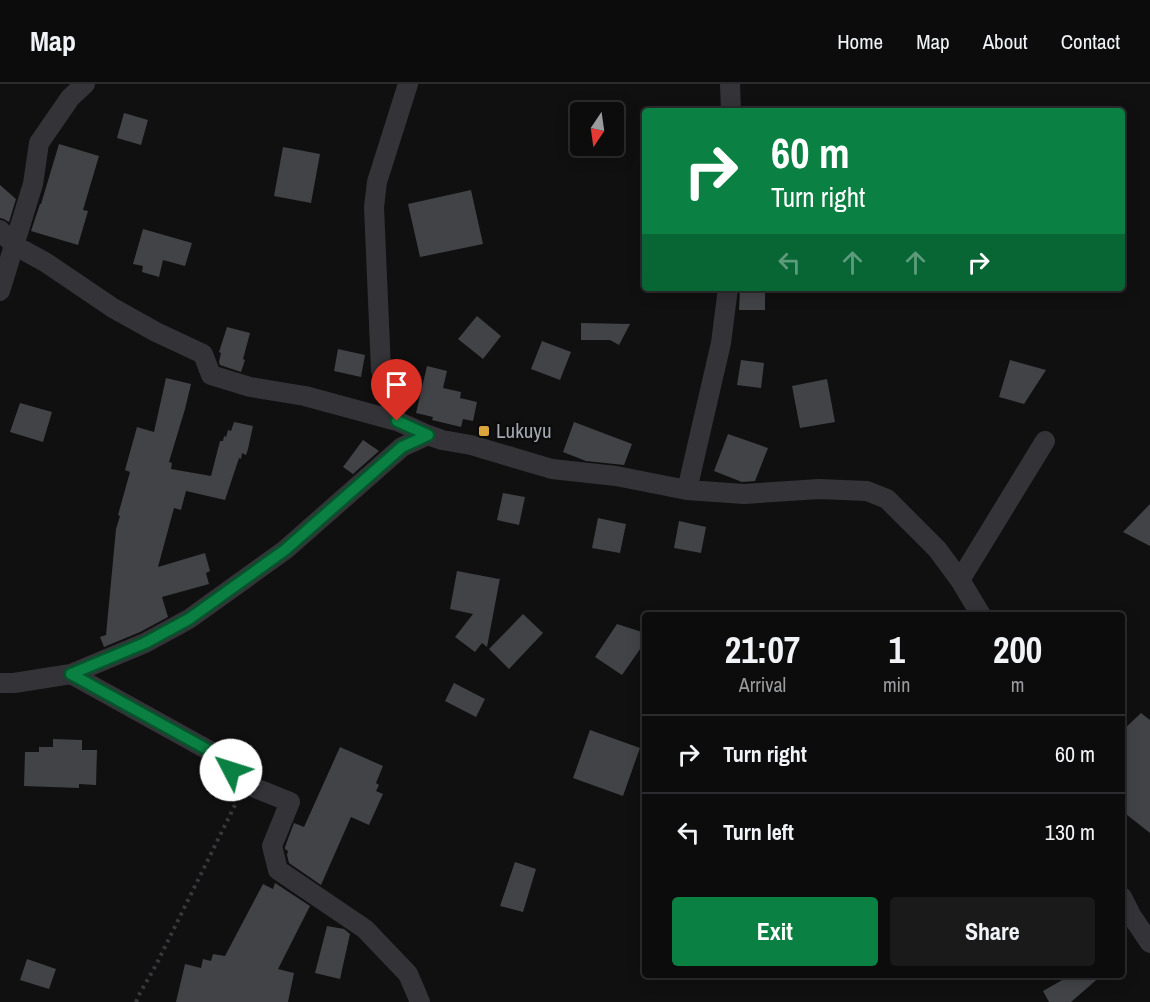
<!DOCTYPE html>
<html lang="en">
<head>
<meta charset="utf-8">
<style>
	body { margin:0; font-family:"Archivo Narrow",sans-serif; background:#1a1a1b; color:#f1f3f6; height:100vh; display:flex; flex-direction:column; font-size:22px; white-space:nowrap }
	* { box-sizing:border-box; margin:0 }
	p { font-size:20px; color:#9a9b9d }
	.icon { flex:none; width:33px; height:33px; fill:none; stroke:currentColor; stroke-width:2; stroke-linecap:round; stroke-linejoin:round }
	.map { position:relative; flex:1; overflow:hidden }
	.side { position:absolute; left:642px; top:528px; width:483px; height:366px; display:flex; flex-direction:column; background:#0c0c0d; border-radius:6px; box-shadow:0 3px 15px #0003,0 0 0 2px #2c2c2e }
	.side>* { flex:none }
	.top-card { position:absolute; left:642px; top:24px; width:483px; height:183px; border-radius:6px; box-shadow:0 3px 15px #0003,0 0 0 2px #2c2c2e; background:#0b8043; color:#fff; overflow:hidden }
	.needle { width:39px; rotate:193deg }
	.controls { position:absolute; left:570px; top:18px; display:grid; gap:12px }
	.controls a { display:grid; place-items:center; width:54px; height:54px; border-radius:6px; background:#0c0c0d; box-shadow:0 3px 15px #0003,0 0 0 2px #2c2c2e; font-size:30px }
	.pin { position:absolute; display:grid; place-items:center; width:51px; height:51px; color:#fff; margin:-62px -26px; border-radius:50% 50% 50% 0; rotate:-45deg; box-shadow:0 0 6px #0007 }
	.pin .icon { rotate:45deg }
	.me { position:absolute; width:66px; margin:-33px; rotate:310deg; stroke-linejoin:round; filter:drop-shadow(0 0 4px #0008) }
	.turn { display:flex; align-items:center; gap:21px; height:126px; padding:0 30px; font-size:27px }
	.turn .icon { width:78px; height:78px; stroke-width:2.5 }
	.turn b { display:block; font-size:42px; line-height:51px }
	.lanes { display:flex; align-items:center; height:57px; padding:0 30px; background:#0003; justify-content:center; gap:30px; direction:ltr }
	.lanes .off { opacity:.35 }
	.eta { display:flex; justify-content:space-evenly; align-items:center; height:102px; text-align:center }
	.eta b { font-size:36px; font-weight:700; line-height:42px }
	.action { display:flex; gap:12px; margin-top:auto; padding:12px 30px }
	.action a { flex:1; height:69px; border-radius:6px; background:#0b8043; color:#fff; font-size:24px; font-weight:700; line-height:69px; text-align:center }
	.action a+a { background:#1a1a1b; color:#f1f3f6 }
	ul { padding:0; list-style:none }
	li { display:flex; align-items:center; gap:18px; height:78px; padding:0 30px; border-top:2px solid #2c2c2e }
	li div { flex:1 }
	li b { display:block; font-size:22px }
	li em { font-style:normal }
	header { display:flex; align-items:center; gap:36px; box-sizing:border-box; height:84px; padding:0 30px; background:#0c0c0d; border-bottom:2px solid #2c2c2e }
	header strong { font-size:28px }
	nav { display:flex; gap:33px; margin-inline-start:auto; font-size:21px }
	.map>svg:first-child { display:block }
</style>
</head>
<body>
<header>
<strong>Map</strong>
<nav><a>Home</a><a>Map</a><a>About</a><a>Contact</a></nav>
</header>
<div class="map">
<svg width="1150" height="918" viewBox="0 0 1150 918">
	<rect width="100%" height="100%" fill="#101011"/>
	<path fill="#424346" d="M124 29 148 36 141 61 117 54Z
		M59 60 99 72 83 126 88 127 78 161 31 147 40 120H41Z
		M283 63 320 70 311 119 274 112Z
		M0 101 16 115 9 138 4 135 0 134Z
		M471 106 483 160 420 173 408 120Z
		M143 145 192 159 185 182 163 176 159 193 142 188 143 182 133 180Z
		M740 204H765V226H739Z
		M477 232 501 252 483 275 458 255Z
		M581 239 630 240 619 261 610 256H581Z
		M227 243 250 249 243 275 245 276 241 288 220 281 219 278 221 269 219 268Z
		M542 257 571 268 560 296 531 285Z
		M338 265 365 271 361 293 334 287Z
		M741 276 764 279 761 304 737 301Z
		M1010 276 1046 286 1024 320 999 313Z
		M427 282 447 287 443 304 461 308 460 314 477 318 473 337 463 335 461 343 432 336 433 333 416 329Z
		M166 294 191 300 185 325 169 378 172 379 171 385 211 392 220 357H223L224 352 226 353 228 346 231 347 234 338 253 342 248 365 246 371 242 369 241 375 239 374 225 416 186 407 181 426 174 424 158 483 205 469 210 487 206 489 209 500 162 513 168 533 140 548 104 563 100 553 106 551 116 445 120 432 118 431 130 388 125 386 137 343 154 348Z
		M827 295 835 338 800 344 792 302Z
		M20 319 52 328 43 358 10 348Z
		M574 338 632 360 624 381 586 377 563 368Z
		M728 350 768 364 755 397 742 398 714 387Z
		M363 356 379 367 353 390 343 383Z
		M503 409 525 413 519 441 497 436Z
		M1150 420V462L1123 448Z
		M598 434 626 440 620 469 592 464Z
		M679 437 706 443 701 469 674 464Z
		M457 487 499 495 500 494 487 563 482 559 475 568 455 553 473 530 450 525Z
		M523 530 543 549 509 585 489 565Z
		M617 540 645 549V558L622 591 595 573Z
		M454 599 485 615 476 633 445 617Z
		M1141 629 1150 636V749L1122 727V647Z
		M590 646 640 664 623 712 573 694Z
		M53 655 82 656V666H97L96 701 79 700V704L24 702 25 668H39V663H53Z
		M340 663 383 682 376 699 379 701 376 707 383 710 369 741 351 733 321 801 289 779 287 771 288 767 285 765V763L294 739 304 743Z
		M515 778 536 785 523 828 500 822Z
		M275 799 310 822 278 885 294 889 288 918H176L185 880 201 884 203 875 211 877 213 870 225 872 263 800 273 805Z
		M327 842 344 845 350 850 340 895 315 889Z
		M27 875 56 885 49 905 20 896Z
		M1071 891H1102L1071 918H1049L1043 907Z"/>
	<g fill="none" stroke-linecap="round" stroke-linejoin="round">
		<path stroke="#38393d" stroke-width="4" stroke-dasharray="3 4.5" stroke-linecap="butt" d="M136 918 140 909 156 881 237 717"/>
		<path stroke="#343438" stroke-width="20" d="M730 0 731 27
			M0 146 14 161 45 178 113 224 156 248 203 270 211 291 250 303 305 312 397 337 428 351
			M0 207 33 100 39 59 70 14 85 0
			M397 337 381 286 374 123 377 98 408 0
			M687 406 721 259 728 204
			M960 496 1045 357
			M71 590 219 672 243 699 290 718 272 762 278 786 365 845 408 890 420 918
			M0 599H14L71 590 145 559 189 535 285 466 402 363 428 351 442 356 471 361 552 385 616 392 687 406 744 410 819 405 867 407 887 415 937 465 960 496 981 531
			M1122 813 1131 831 1150 859"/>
	</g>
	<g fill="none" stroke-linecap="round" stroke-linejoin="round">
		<defs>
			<path id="route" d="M231 686 219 672 71 590 145 559 189 535 285 466 402 363 428 351 397 337"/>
		</defs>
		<use href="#route" stroke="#07532c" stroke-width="15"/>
		<use href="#route" stroke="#0b8043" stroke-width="10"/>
	</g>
	<rect fill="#dba53e" stroke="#0b0b0c" stroke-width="2" x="478" y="341" width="12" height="12" rx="3"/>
	<g text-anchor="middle" stroke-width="4.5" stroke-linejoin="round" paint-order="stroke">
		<g font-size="21" fill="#a3a7b0" stroke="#0b0b0c" text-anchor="start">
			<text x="496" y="354">Lukuyu</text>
		</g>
	</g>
</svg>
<div class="controls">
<a><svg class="needle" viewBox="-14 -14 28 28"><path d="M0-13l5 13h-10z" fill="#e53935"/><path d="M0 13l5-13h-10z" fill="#9a9b9d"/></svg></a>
</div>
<div class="pin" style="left:397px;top:337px;background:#d93025"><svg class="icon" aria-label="arrive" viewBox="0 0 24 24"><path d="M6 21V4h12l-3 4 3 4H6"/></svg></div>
<svg class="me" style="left:231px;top:686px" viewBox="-20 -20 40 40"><circle r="19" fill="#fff"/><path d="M0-13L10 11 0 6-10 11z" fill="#0b8043"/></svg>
<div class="top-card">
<div class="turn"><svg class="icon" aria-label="right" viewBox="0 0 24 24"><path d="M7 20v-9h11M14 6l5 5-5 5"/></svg><div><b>60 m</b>Turn right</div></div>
<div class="lanes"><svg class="icon off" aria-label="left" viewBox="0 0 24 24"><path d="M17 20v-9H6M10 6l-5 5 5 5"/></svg><svg class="icon off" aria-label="ahead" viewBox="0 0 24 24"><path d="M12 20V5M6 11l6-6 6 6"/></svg><svg class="icon off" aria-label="ahead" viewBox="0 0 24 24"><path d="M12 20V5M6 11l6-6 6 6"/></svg><svg class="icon" aria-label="right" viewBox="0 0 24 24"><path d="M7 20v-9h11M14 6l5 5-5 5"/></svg></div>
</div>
<section class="side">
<div class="eta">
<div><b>21:07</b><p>Arrival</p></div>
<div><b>1</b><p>min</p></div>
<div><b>200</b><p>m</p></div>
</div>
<ul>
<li><svg class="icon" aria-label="right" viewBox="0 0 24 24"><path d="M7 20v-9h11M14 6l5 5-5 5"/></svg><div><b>Turn right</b></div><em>60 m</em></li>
<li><svg class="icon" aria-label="left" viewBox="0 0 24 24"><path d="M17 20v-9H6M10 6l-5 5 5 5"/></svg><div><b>Turn left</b></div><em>130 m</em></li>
</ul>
<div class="action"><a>Exit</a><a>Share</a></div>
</section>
</div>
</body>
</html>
